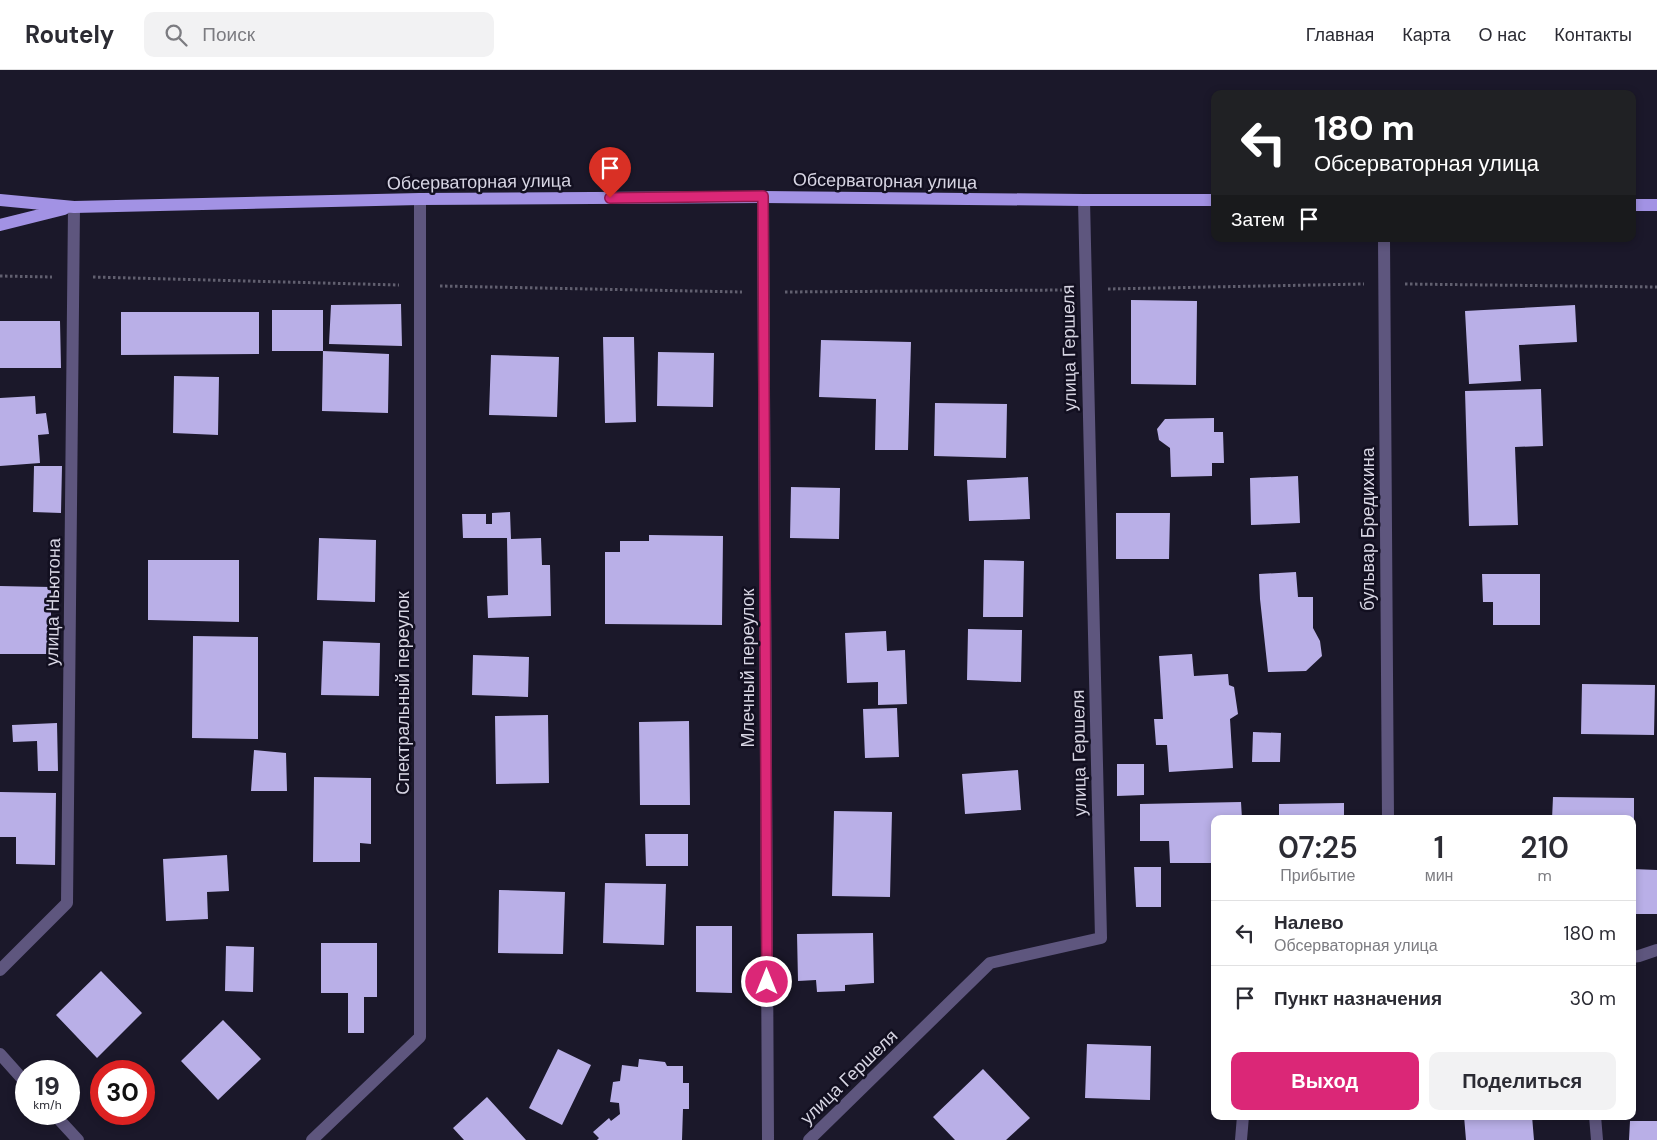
<!DOCTYPE html>
<html lang="ru">
<head>
<meta charset="utf-8">
<style>
	body { margin:0; font-family:"DM Sans",sans-serif; background:#f2f2f3; color:#2b2b33; height:100vh; display:flex; flex-direction:column; font-size:19px; white-space:nowrap }
	* { box-sizing:border-box; margin:0 }
	p { font-size:16px; color:#7c7c81 }
	.icon { flex:none; width:28px; height:28px; fill:none; stroke:currentColor; stroke-width:2; stroke-linecap:round; stroke-linejoin:round }
	.map { position:relative; flex:1; overflow:hidden }
	.details { position:absolute; left:1211px; top:745px; width:425px; height:305px; display:flex; flex-direction:column; background:#fff; border-radius:10px; box-shadow:0 2px 8px #0003 }
	.details>* { flex:none }
	.guide { position:absolute; left:1211px; top:20px; width:425px; height:152px; border-radius:10px; box-shadow:0 2px 8px #0003; background:#202124; color:#fff; overflow:hidden }
	.speed { position:absolute; left:15px; top:990px; display:flex; gap:10px; font-size:25px; font-weight:700; text-align:center }
	.speed>* { display:grid; place-content:center; width:65px; height:65px; border-radius:50%; background:#fff; box-shadow:0 2px 8px #0003; line-height:1 }
	.speed small { font-size:12px; font-weight:400 }
	.speed .limit { border:8px solid #d22; background:#fff; color:#111 }
	.pin { position:absolute; display:grid; place-items:center; width:42px; height:42px; color:#fff; margin:-51px -21px; border-radius:50% 50% 50% 0; rotate:-45deg; box-shadow:0 0 5px #0007 }
	.pin .icon { rotate:45deg }
	.me { position:absolute; width:55px; margin:-28px; rotate:0deg; stroke-linejoin:round; filter:drop-shadow(0 0 4px #0008) }
	.turn { display:flex; align-items:center; gap:18px; height:105px; padding:0 20px; font-size:22px }
	.turn .icon { width:65px; height:65px; stroke-width:2.5 }
	.turn b { display:block; font-size:35px; line-height:42px }
	.then { display:flex; align-items:center; height:48px; padding:0 20px; background:#0003; gap:10px; font-size:19px }
	.eta { display:flex; justify-content:space-evenly; align-items:center; height:85px; text-align:center }
	.eta b { font-size:30px; font-weight:600; line-height:35px }
	.action { display:flex; gap:10px; margin-top:auto; padding:10px 20px }
	.action a { flex:1; height:58px; border-radius:10px; background:#db2777; color:#fff; font-size:20px; font-weight:600; line-height:58px; text-align:center }
	.action a+a { background:#f2f2f3; color:#2b2b33 }
	ul { padding:0; list-style:none }
	li { display:flex; align-items:center; gap:15px; height:65px; padding:0 20px; border-top:1px solid #e1e1e2 }
	li div { flex:1 }
	li b { display:block; font-size:19px }
	li em { font-style:normal }
	header { display:flex; align-items:center; gap:30px; box-sizing:border-box; height:70px; padding:0 25px; background:#fff; border-bottom:1px solid #e1e1e2 }
	header strong { font-size:24px }
	nav { display:flex; gap:28px; margin-inline-start:auto; font-size:18px }
	.search { width:350px; height:45px; background:#f2f2f3; display:flex; align-items:center; gap:12px; box-sizing:border-box; padding:0 18px; border-radius:10px; color:#7c7c81; font-size:19px }
	.map>svg:first-child { display:block }
</style>
</head>
<body>
<header>
<strong>Routely</strong>
<div class="search"><svg class="icon" aria-label="search" viewBox="0 0 24 24"><circle cx="10" cy="10" r="6"/><path d="M15 15l6 6"/></svg>Поиск</div>
<nav><a>Главная</a><a>Карта</a><a>О нас</a><a>Контакты</a></nav>
</header>
<div class="map">
<svg width="1657" height="1070" viewBox="0 0 1657 1070">
	<rect width="100%" height="100%" fill="#1b182a"/>
	<path fill="#b9afe7" d="M1131 230 1197 231 1196 315 1131 314Z
		M401 234 402 276 329 274 331 235Z
		M1575 235 1577 272 1519 275 1521 311 1469 314 1465 241Z
		M272 240H323V281H272Z
		M121 242H259V284L121 285Z
		M0 251H60L61 298H0Z
		M603 267H634L636 352 605 353Z
		M821 270 911 272 908 380H875L876 329 819 327Z
		M323 281 389 284 388 343 322 341Z
		M658 282 714 283 713 337 657 336Z
		M491 285 559 287 557 347 489 345Z
		M174 306 219 307 218 365 173 363Z
		M1541 319 1543 376 1515 377 1518 455 1469 456 1465 321Z
		M35 326 36 344 46 343 49 364 38 365 40 393 0 396V328Z
		M935 333 1007 334 1006 388 934 386Z
		M1214 348V362H1223L1224 393H1212V406L1171 407 1170 378 1159 370 1157 359 1165 349Z
		M34 396H62L61 443 33 442Z
		M1298 406 1300 453 1251 455 1250 408Z
		M1028 407 1030 449 969 451 967 410Z
		M791 417 840 418 839 469 790 468Z
		M510 442 511 469 541 468 542 495H550L551 546 488 548 487 526 508 525 507 468H463L462 444H486V454H492V443Z
		M1116 443H1170L1169 489H1116Z
		M649 465 723 466 722 555 605 554V482H620V471H649Z
		M319 468 376 470 375 532 317 530Z
		M148 490H239V552L148 550Z
		M984 490 1024 491 1023 547H983Z
		M1296 502 1298 527H1313V558L1320 571 1322 586 1306 601 1268 602 1260 529 1259 504Z
		M1482 504H1540V555H1493V532H1483Z
		M0 516 51 517V584H0Z
		M968 559 1022 560 1021 612 967 610Z
		M886 561 887 581 905 580 907 634 878 635V612L847 613 845 563Z
		M193 566 258 567V669L192 668Z
		M323 571 380 573 379 626 321 625Z
		M1192 584 1194 606 1228 604 1229 615 1234 617 1238 644 1230 649 1233 698 1169 702 1167 675H1156L1154 649H1163L1159 586Z
		M473 585 529 587 528 627 472 625Z
		M1582 614 1655 615 1654 665 1581 664Z
		M897 638 899 687 865 688 863 639Z
		M548 645 549 713 496 714 495 646Z
		M689 651 690 735H640L639 652Z
		M57 653 58 701H38L37 671 13 672 12 655Z
		M1253 662 1281 663 1280 692H1252Z
		M254 680 286 683 287 721H251Z
		M1117 694H1144V725L1117 726Z
		M1018 700 1021 740 965 744 962 704Z
		M314 707 371 708V774L360 773V792H313Z
		M0 722 56 723 55 795 16 794V767H0Z
		M1553 727 1634 728V749H1552Z
		M1241 732 1242 749H1215V793H1170L1169 771H1140V734Z
		M1344 733V749H1279V734Z
		M834 741 892 742 890 827 832 826Z
		M645 764H688V796H646Z
		M227 785 229 821 207 822 208 849 166 851 163 789Z
		M1134 797H1161V837H1136Z
		M1632 799 1657 800V844H1632Z
		M605 813 666 814 664 875 603 873Z
		M499 820 565 822 563 884 498 883Z
		M696 856H732V923L696 922Z
		M873 863 874 913 845 915V921L817 922 816 910 798 911 797 864Z
		M321 873H377V927H364V963H348V923H321Z
		M226 876 254 877 253 922 225 921Z
		M101 901 142 943 97 988 56 945Z
		M223 950 261 989 218 1030 181 991Z
		M1087 974 1151 976 1150 1030 1085 1028Z
		M558 979 591 995 562 1055 529 1038Z
		M639 989 665 992 667 996H683V1013H689V1039H683L682 1070H597L599 1068 593 1062 609 1048 611 1051 620 1044 619 1033 610 1032 613 1012 620 1011 622 995 638 997Z
		M983 999 1030 1048 1006 1070H955L933 1047Z
		M487 1027 526 1070H464L453 1058Z
		M1464 1046H1532L1534 1070H1466Z
		M1630 1051H1657V1070H1629Z"/>
	<g fill="none" stroke-linecap="round" stroke-linejoin="round">
		<path stroke="#615f6f" stroke-width="3" stroke-dasharray="2.5 2.5" stroke-linecap="butt" d="M0 206 52 207
			M93 207 399 215
			M1405 214 1657 217
			M440 216 742 222
			M1108 219 1364 214
			M785 222 1064 220"/>
		<path stroke="#5e567e" stroke-width="12" d="M763 127 768 1070
			M1384 169 1388 749
			M1632 887 1639 886 1657 880
			M0 900 67 833 74 137
			M0 984 26 1013
			M54 1044 78 1070
			M1595 1046 1597 1070
			M312 1070 420 967V129
			M809 1070 990 893 1101 868 1084 130
			M1241 1070 1243 1046"/>
		<path stroke="#a292e4" stroke-width="12" d="M0 130 74 137 420 129 763 127 1084 130H1215
			M1632 135H1657
			M0 155 64 139"/>
	</g>
	<g fill="none" stroke-linecap="round" stroke-linejoin="round">
		<defs>
			<path id="route" d="M610 128 763 126 767 912"/>
		</defs>
		<use href="#route" stroke="#8e194d" stroke-width="12"/>
		<use href="#route" stroke="#db2777" stroke-width="9"/>
	</g>
	<g text-anchor="middle" stroke-width="5" stroke-linejoin="round" paint-order="stroke">
		<g font-size="18" fill="#d7d5e3" stroke="#120f20">
			<text transform="translate(885 111) rotate(1)" y="6">Обсерваторная улица</text>
			<text transform="translate(479 112) rotate(-1)" y="6">Обсерваторная улица</text>
			<text transform="translate(1069 278) rotate(-91)" y="6">улица Гершеля</text>
			<text transform="translate(1368 459) rotate(-90)" y="6">бульвар Бредихина</text>
			<text transform="translate(53 532) rotate(-89)" y="6">улица Ньютона</text>
			<text transform="translate(748 598) rotate(-90)" y="6">Млечный переулок</text>
			<text transform="translate(403 623) rotate(-90)" y="6">Спектральный переулок</text>
			<text transform="translate(1079 683) rotate(-91)" y="6">улица Гершеля</text>
			<text transform="translate(849 1007) rotate(-44)" y="6">улица Гершеля</text>
		</g>
	</g>
</svg>
<div class="speed"><div>19<small>km/h</small></div><div class="limit">30</div></div>
<div class="pin" style="left:610px;top:128px;background:#d93025"><svg class="icon" aria-label="arrive" viewBox="0 0 24 24"><path d="M6 21V4h12l-3 4 3 4H6"/></svg></div>
<svg class="me" style="left:767px;top:912px" viewBox="-20 -20 40 40"><circle r="17" fill="#db2777" stroke="#fff" stroke-width="3"/><path d="M0-11L8 9 0 5-8 9z" fill="#fff"/></svg>
<div class="guide">
<div class="turn"><svg class="icon" aria-label="left" viewBox="0 0 24 24"><path d="M17 20v-9H6M10 6l-5 5 5 5"/></svg><div><b>180 m</b>Обсерваторная улица</div></div>
<div class="then">Затем<svg class="icon" aria-label="arrive" viewBox="0 0 24 24"><path d="M6 21V4h12l-3 4 3 4H6"/></svg></div>
</div>
<section class="details">
<div class="eta">
<div><b>07:25</b><p>Прибытие</p></div>
<div><b>1</b><p>мин</p></div>
<div><b>210</b><p>m</p></div>
</div>
<ul>
<li><svg class="icon" aria-label="left" viewBox="0 0 24 24"><path d="M17 20v-9H6M10 6l-5 5 5 5"/></svg><div><b>Налево</b><p>Обсерваторная улица</p></div><em>180 m</em></li>
<li><svg class="icon" aria-label="arrive" viewBox="0 0 24 24"><path d="M6 21V4h12l-3 4 3 4H6"/></svg><div><b>Пункт назначения</b></div><em>30 m</em></li>
</ul>
<div class="action"><a>Выход</a><a>Поделиться</a></div>
</section>
</div>
</body>
</html>
